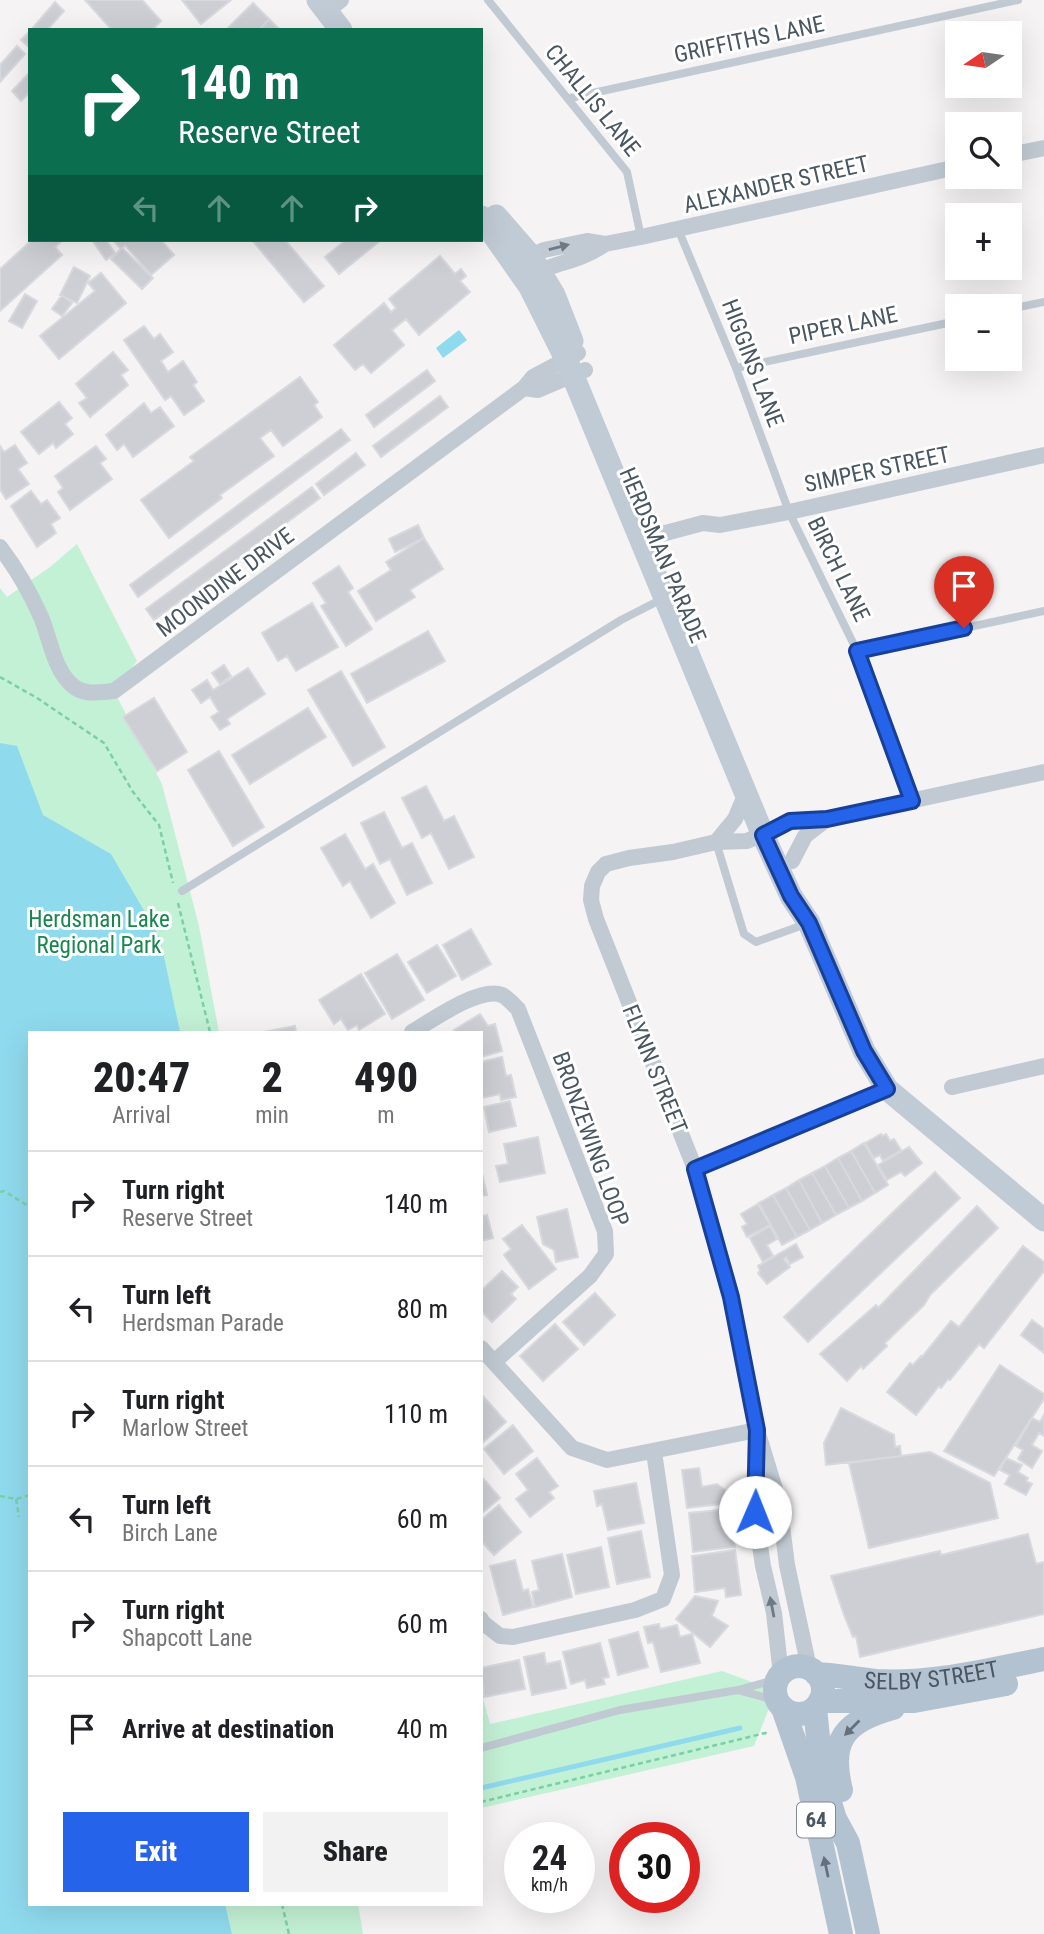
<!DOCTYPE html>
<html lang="en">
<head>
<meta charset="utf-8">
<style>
	body { margin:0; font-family:"Roboto Condensed",sans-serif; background:#f2f2f2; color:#202124; height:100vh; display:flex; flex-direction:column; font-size:26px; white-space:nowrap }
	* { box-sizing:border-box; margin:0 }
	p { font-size:23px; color:#757577 }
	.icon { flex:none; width:38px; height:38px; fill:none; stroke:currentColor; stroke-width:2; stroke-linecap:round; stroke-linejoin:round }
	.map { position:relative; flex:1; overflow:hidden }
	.side { position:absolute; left:28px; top:1031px; width:455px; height:875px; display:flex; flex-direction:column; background:#fff; border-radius:0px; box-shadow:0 7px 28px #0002 }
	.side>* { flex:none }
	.top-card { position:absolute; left:28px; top:28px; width:455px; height:214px; border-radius:0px; box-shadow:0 7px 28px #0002; background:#0b6e4f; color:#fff; overflow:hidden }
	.needle { width:46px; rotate:257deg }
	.tools { position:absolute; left:945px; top:21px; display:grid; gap:14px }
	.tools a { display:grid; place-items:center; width:77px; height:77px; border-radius:0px; background:#fff; box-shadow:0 7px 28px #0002; font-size:35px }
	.speed { position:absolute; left:504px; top:1822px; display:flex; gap:14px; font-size:35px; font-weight:700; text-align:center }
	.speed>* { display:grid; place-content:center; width:91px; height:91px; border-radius:50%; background:#fff; box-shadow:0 7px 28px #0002; line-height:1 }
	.speed small { font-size:18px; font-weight:400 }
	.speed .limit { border:10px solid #d22; background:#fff; color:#111 }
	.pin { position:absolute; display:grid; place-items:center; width:60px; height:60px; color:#fff; margin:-72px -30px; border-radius:50% 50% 50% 0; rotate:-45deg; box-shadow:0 0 7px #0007 }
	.pin .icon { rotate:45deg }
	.me { position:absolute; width:77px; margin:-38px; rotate:1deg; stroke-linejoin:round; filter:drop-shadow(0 0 5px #0008) }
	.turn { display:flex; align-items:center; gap:24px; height:147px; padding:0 35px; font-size:32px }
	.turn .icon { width:91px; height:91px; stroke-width:2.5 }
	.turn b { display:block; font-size:49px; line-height:60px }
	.lanes { display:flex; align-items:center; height:66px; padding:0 35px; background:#0003; justify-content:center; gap:35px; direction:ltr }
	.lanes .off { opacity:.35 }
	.eta { display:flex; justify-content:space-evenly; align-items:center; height:119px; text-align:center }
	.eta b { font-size:42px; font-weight:800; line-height:49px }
	.cta { display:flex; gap:14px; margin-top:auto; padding:14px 35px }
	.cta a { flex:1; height:80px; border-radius:0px; background:#2563eb; color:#fff; font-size:28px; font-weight:800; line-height:80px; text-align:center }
	.cta a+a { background:#f2f2f2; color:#202124 }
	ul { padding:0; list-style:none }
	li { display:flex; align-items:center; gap:21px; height:105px; padding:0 35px; border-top:2px solid #e0e0e0 }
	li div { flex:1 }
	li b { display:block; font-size:26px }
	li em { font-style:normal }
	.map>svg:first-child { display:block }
</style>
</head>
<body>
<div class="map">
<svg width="1044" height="1934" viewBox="0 0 1044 1934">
	<rect width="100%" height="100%" fill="#f5f3f3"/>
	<path fill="#c3f1d5" d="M77 544 137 661 114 691 162 784 199 926 219 1032H30V1904H358L363 1934H0V588L7 597 50 567Z
		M722 1671 776 1691 754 1746 481 1808V1691L490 1724Z"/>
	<path fill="#90daee" d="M459 330 467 340 443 358 436 348Z
		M0 743 17 746 43 815 111 854 160 938 180 1032H30V1904H225L232 1934H0Z"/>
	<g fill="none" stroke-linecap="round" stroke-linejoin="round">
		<path stroke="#90daee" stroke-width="5" d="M481 1788 740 1728"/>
	</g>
	<path fill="#cdcfd5" stroke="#d7d9de" stroke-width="2" d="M85 0H142L161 21 152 30H112Z
		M182 0H231L201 24Z
		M55 2 64 11 47 30H31Z
		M253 3 269 19 259 30H226Z
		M269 19 280 30H259Z
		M30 31V48L21 40Z
		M17 46 25 54 0 82V65Z
		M30 72V92L21 101 12 91Z
		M32 240H63L55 247 62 255 0 311V269Z
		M92 240H106L115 253 106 260Z
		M113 240H161L174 255 151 275 125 245 121 249Z
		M252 240H285L324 286 304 302Z
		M346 240H381L339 274 325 257Z
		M122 248 153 278 142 289 111 259Z
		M440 256 455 274 461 269 466 276 460 281 470 292 419 335 406 319 392 330 404 345 371 373 363 364 355 370 334 345 384 303 391 312 396 308 389 299Z
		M74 267 90 276 77 303 60 295Z
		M101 273 126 303 59 359 40 336 95 291 88 283Z
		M25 294 37 301 22 328 9 321Z
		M62 295 72 303 62 316 52 309Z
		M144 326 154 339 160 334 173 352 161 361 168 372 183 361 197 382 193 385 204 401 184 415 171 396 165 400 124 340Z
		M113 352 128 370 121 375 128 385 90 417 79 403 87 398 76 384Z
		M427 370 435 381 374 427 366 415Z
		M300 377 318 402 314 405 322 417 283 446 271 430 260 438 274 456 220 495 222 498 169 538 141 500 194 461 190 457Z
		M440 396 448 407 381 457 373 446Z
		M59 402 72 418 65 424 73 434 56 448 53 443 39 454 21 432Z
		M144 403 151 413 160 407 174 426 133 457 124 444 117 450 106 435Z
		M341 429 350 440 138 597 130 585Z
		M15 445 27 463 18 469 29 484 6 499 0 489V446L4 452Z
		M96 446 106 459 100 463 112 479 70 510 58 492 63 488 55 476Z
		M356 453 365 465 324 495 316 484Z
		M312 487 320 498 154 620 146 609Z
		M31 491 41 504 47 500 60 518 51 524 56 533 37 547 11 506Z
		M418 525 424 538 395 552 389 539Z
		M424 538 443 569 410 590 415 597 376 621 358 591 391 570 386 562Z
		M339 566 353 588 348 592 372 629 346 646 321 606 326 603 313 583Z
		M312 603 338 647 296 671 287 656 278 661 262 633Z
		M428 631 445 661 367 703 351 674Z
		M224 665 231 676 220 684 212 673Z
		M248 668 265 694 227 719 230 724 220 730 211 717 219 712 210 697 201 703 192 690 207 680 213 690Z
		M341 671 385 747 353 766 308 690Z
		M154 698 187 752 157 771 123 717Z
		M308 708 326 737 250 784 232 755Z
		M219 751 264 827 233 846 188 770Z
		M426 786 444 821 454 816 474 857 449 869 431 833 422 838 402 798Z
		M384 812 402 848 412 843 432 883 407 895 390 859 380 864 361 823Z
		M345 834 365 869 373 864 395 903 371 918 350 881 343 886 321 848Z
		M471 929 491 964 462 980 443 945Z
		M437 945 456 976 427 993 408 962Z
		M397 954 424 1000 392 1019 365 973Z
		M361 974 385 1014 359 1030 357 1025 348 1030 341 1019 334 1024 319 1000Z
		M480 1014 488 1026 495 1024 502 1051 481 1057V1032H455L454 1030Z
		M295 1026 296 1032H264Z
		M502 1057 506 1076 511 1075 516 1097 501 1100 500 1094 481 1098V1062Z
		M510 1101 516 1126 489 1132 484 1107Z
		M881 1134 883 1136 886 1134 890 1141 894 1139 901 1150 883 1161 880 1155 874 1158 865 1143Z
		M538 1137 545 1173 500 1182 496 1166 508 1164 504 1144Z
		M864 1143 888 1185 875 1193 851 1151Z
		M909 1147 922 1163 905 1176 901 1172 887 1180 878 1165Z
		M851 1151 875 1193 862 1201 838 1158Z
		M838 1158 862 1201 849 1208 825 1166Z
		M825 1166 849 1208 836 1215 812 1173Z
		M481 1169 487 1195 481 1196Z
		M935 1172 960 1198 808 1342 784 1317Z
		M812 1173 836 1215 822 1223 799 1180Z
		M799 1180 822 1223 810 1230 786 1188Z
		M786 1188 810 1230 797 1237 773 1195Z
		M773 1195 797 1237 782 1245 759 1203Z
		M758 1204 770 1225 747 1237 742 1227 747 1224 741 1214Z
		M977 1206 998 1228 930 1295 924 1305 885 1343 887 1346 863 1369 861 1366 847 1381 820 1354 876 1305 878 1308Z
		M567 1209 578 1257 556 1262 554 1250 543 1244 537 1217Z
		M487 1215 493 1238 481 1241V1216Z
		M522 1225 556 1269 529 1289 504 1255 511 1249 503 1239Z
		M770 1226 777 1239 767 1245 773 1256 763 1262 750 1238Z
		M796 1244 803 1257 790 1264 786 1257 784 1259 790 1267 767 1284 758 1273 760 1271 758 1266Z
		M1023 1246 1044 1262V1271L984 1348 979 1344 950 1380 948 1379 941 1388 939 1386 916 1415 887 1392 910 1363 913 1365 921 1356 922 1357 951 1321 959 1327Z
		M502 1271 518 1287 511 1294 516 1299 492 1322 481 1311V1291Z
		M595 1293 615 1315 584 1345 563 1322Z
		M1032 1320 1044 1329V1353L1021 1335Z
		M555 1324 578 1349 543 1381 520 1356Z
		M1000 1365 1044 1394V1399L994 1476 944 1451Z
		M482 1395 506 1422 481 1444V1396Z
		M841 1408 894 1435 895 1447 900 1446 901 1456 826 1465 824 1443Z
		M1044 1415V1436L1039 1433 1032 1445 1042 1451 1032 1468 1018 1459 1023 1450 1016 1446 1032 1418 1040 1422Z
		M513 1425 533 1451 504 1474 484 1449Z
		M930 1452 990 1483 998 1518 869 1548 849 1463Z
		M537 1458 558 1486 549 1492 554 1498 530 1517 516 1499 528 1490 516 1474Z
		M1006 1458 1022 1465 1018 1472 1028 1478 1026 1481 1032 1484 1026 1495 1005 1484 1010 1475 1000 1470Z
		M699 1468 702 1487 717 1484 729 1493 721 1504 687 1508 682 1470Z
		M481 1476 500 1498 481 1514Z
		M636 1483 644 1523 608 1530 602 1504 597 1506 594 1491Z
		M499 1505 521 1532 494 1555 481 1541V1520Z
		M730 1509 735 1547 693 1552 689 1513Z
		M641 1531 650 1577 617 1584 608 1538Z
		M1028 1534 1036 1564 1044 1562V1614L860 1657 856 1636 853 1637 844 1615 831 1576 940 1551 941 1555Z
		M601 1547 609 1587 576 1594 567 1555Z
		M735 1550 741 1595 726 1597 725 1588 695 1592 692 1556Z
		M562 1554 572 1597 535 1607 532 1592 539 1590 532 1561Z
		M515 1560 523 1591 528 1589 533 1607 503 1615 490 1566Z
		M695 1596 718 1601 712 1616 728 1626 710 1647 676 1619Z
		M659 1624 660 1629 677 1625 680 1637 692 1634 700 1663 661 1672 653 1642 648 1643 644 1627Z
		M638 1632 648 1667 618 1675 609 1640Z
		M600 1643 609 1677 603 1678 605 1684 587 1688 585 1680 571 1684 563 1652Z
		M544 1653 546 1664 560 1661 566 1688 532 1695 524 1657Z
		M519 1660 525 1689 484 1697 481 1668Z"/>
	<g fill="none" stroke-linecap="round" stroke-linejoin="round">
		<path stroke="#7ad0a6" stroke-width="2.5" stroke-dasharray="5 3.5" stroke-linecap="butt" d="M0 677 37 698 104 743 133 792 159 825 173 883
			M178 903 210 1032
			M0 1192 4 1191 30 1207
			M0 1496 16 1499 30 1495
			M16 1499 19 1517
			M481 1802 745 1738 765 1733 770 1734
			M282 1904 289 1934"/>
		<path stroke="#c1cad2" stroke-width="8" d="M488 0 627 172 641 237
			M570 98 1018 0
			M678 229 736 368 789 512 857 651 912 801
			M1010 309 1044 302
			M736 368 957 321
			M857 651 1044 611
			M716 842 744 934 756 942 806 924
			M182 891 621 620 662 599
			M741 1691 778 1701
			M481 1748 620 1710 738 1690 778 1679"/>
		<path stroke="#c1cad2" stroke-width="16" d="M326 11 341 0
			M1010 155 1044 148
			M523 259 544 250 587 241 605 244 641 237 957 167
			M530 275C555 263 583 260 605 244
			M524 388 538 390 585 370
			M639 540 703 523 720 525 789 512 1044 455
			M0 547C16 568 30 592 41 617 50 638 54 670 72 685 84 696 99 692 114 691L524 388 533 377 578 353
			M716 842 735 819 746 793
			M792 861 805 836 827 819
			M412 1032C431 1021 480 986 502 995 507 997 514 1005 518 1009L605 1231 606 1254 590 1276 494 1362
			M952 1087 1044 1066
			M695 1169 887 1089
			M481 1348 572 1448 607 1460 757 1430
			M757 1445 755 1512 763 1566 774 1613 781 1675
			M481 1619 482 1622 500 1636 513 1637 635 1610 663 1599 672 1575 654 1452
			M809 1668 787 1565 779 1502 757 1430 731 1297 714 1232 695 1169 596 919 591 900 592 886 598 872 606 864 629 858 673 852 716 842 747 841 790 821 827 819 1044 772"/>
		<path stroke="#c1cbd6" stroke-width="23" d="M318 0 341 30
			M496 216 530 255 554 295 572 341
			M481 217 530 287 566 359 763 835 791 896 809 923 864 1051 887 1089 1044 1220"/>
		<g stroke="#b3c2d1" stroke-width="24">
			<circle cx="799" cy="1690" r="24"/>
			<path id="s1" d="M816 1674C837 1675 856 1679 876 1681 933 1684 989 1670 1044 1659"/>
			<path d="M820 1701H914L1006 1684"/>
			<path d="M783 1708 807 1777 841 1934"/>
			<path d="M815 1708 822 1777 835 1819 848 1843 868 1934"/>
			<path d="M841 1790C828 1739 846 1721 893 1708"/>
		</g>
	</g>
	<defs><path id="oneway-solid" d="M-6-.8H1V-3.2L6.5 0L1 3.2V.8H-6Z" transform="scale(1.75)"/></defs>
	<g fill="#6e7983">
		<use href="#oneway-solid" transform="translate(559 247) rotate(-14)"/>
		<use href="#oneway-solid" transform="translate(772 1607) rotate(-101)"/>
	</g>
	<g fill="#64717d">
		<use href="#oneway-solid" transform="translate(852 1728) rotate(135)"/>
		<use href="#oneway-solid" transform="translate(826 1867) rotate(-102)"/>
	</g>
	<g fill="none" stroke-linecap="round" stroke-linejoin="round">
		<defs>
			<path id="route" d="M755 1512 757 1430 731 1297 695 1169 887 1089 864 1051 809 923 791 896 763 835 790 821 827 819 912 801 857 651 964 628"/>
		</defs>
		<use href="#route" stroke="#184099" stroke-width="18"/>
		<use href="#route" stroke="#2563eb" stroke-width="12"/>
	</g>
	<g text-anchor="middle" stroke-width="6" stroke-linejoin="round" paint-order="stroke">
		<rect fill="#fff" stroke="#808990" stroke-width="2" x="797" y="1802.5" width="38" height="35" rx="5"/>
		<g font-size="21" font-weight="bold" fill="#4a5661">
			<text x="816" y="1827">64</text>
		</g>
		<g font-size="23" fill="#4a5661" stroke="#fff">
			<text transform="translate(749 39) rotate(-12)" y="8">GRIFFITHS LANE</text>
			<text transform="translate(593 100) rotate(51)" y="8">CHALLIS LANE</text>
			<text transform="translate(776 184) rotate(-13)" y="8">ALEXANDER STREET</text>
			<text transform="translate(843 325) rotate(-12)" y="8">PIPER LANE</text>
			<text transform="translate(753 363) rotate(69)" y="8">HIGGINS LANE</text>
			<text transform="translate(877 469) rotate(-12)" y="8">SIMPER STREET</text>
			<text transform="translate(663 555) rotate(67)" y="8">HERDSMAN PARADE</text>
			<text transform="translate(839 569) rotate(64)" y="8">BIRCH LANE</text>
			<text transform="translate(225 582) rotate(-37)" y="8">MOONDINE DRIVE</text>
			<text transform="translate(655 1069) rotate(68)" y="8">FLYNN STREET</text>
			<text transform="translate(591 1139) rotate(70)" y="8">BRONZEWING LOOP</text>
			<text dy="8" stroke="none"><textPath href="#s1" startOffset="116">SELBY STREET</textPath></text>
		</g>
		<g font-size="23" fill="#17864f" stroke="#fff">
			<text x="99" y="927">Herdsman Lake<tspan x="99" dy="26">Regional Park</tspan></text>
		</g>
	</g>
</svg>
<div class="tools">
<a><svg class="needle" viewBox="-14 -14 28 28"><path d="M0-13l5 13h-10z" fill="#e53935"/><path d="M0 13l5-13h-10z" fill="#757577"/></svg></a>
<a><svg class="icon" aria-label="search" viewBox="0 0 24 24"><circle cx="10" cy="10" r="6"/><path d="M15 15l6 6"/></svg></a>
<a>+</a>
<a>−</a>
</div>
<div class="speed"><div>24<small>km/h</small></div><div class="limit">30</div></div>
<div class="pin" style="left:964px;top:628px;background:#d93025"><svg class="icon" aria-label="arrive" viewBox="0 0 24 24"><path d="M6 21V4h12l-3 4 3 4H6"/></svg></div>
<svg class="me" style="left:755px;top:1512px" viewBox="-20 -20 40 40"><circle r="19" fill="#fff"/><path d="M0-13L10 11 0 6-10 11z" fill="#2563eb"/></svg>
<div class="top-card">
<div class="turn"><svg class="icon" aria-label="right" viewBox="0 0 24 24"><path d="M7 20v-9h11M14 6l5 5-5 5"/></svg><div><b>140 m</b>Reserve Street</div></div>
<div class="lanes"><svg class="icon off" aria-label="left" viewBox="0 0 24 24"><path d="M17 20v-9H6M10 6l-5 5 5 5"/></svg><svg class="icon off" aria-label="ahead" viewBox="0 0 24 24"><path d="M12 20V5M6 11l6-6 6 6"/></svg><svg class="icon off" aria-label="ahead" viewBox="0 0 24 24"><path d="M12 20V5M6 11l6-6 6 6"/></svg><svg class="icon" aria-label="right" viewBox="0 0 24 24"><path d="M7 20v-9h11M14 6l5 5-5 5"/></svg></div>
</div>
<section class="side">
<div class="eta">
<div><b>20:47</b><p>Arrival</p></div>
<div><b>2</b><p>min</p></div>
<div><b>490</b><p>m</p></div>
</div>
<ul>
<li><svg class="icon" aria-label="right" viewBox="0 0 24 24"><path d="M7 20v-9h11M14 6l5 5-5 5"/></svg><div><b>Turn right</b><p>Reserve Street</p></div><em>140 m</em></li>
<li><svg class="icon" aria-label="left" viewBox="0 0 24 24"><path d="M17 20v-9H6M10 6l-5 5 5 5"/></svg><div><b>Turn left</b><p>Herdsman Parade</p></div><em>80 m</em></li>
<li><svg class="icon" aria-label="right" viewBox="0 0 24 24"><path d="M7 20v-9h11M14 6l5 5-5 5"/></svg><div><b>Turn right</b><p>Marlow Street</p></div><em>110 m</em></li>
<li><svg class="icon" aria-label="left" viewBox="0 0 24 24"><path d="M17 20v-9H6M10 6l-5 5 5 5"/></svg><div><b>Turn left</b><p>Birch Lane</p></div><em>60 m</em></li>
<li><svg class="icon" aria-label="right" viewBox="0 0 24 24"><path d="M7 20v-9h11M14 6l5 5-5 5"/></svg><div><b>Turn right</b><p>Shapcott Lane</p></div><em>60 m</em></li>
<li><svg class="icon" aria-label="arrive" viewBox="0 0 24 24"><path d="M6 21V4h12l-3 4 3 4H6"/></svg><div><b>Arrive at destination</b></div><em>40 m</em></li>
</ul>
<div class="cta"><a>Exit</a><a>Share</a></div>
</section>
</div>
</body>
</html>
